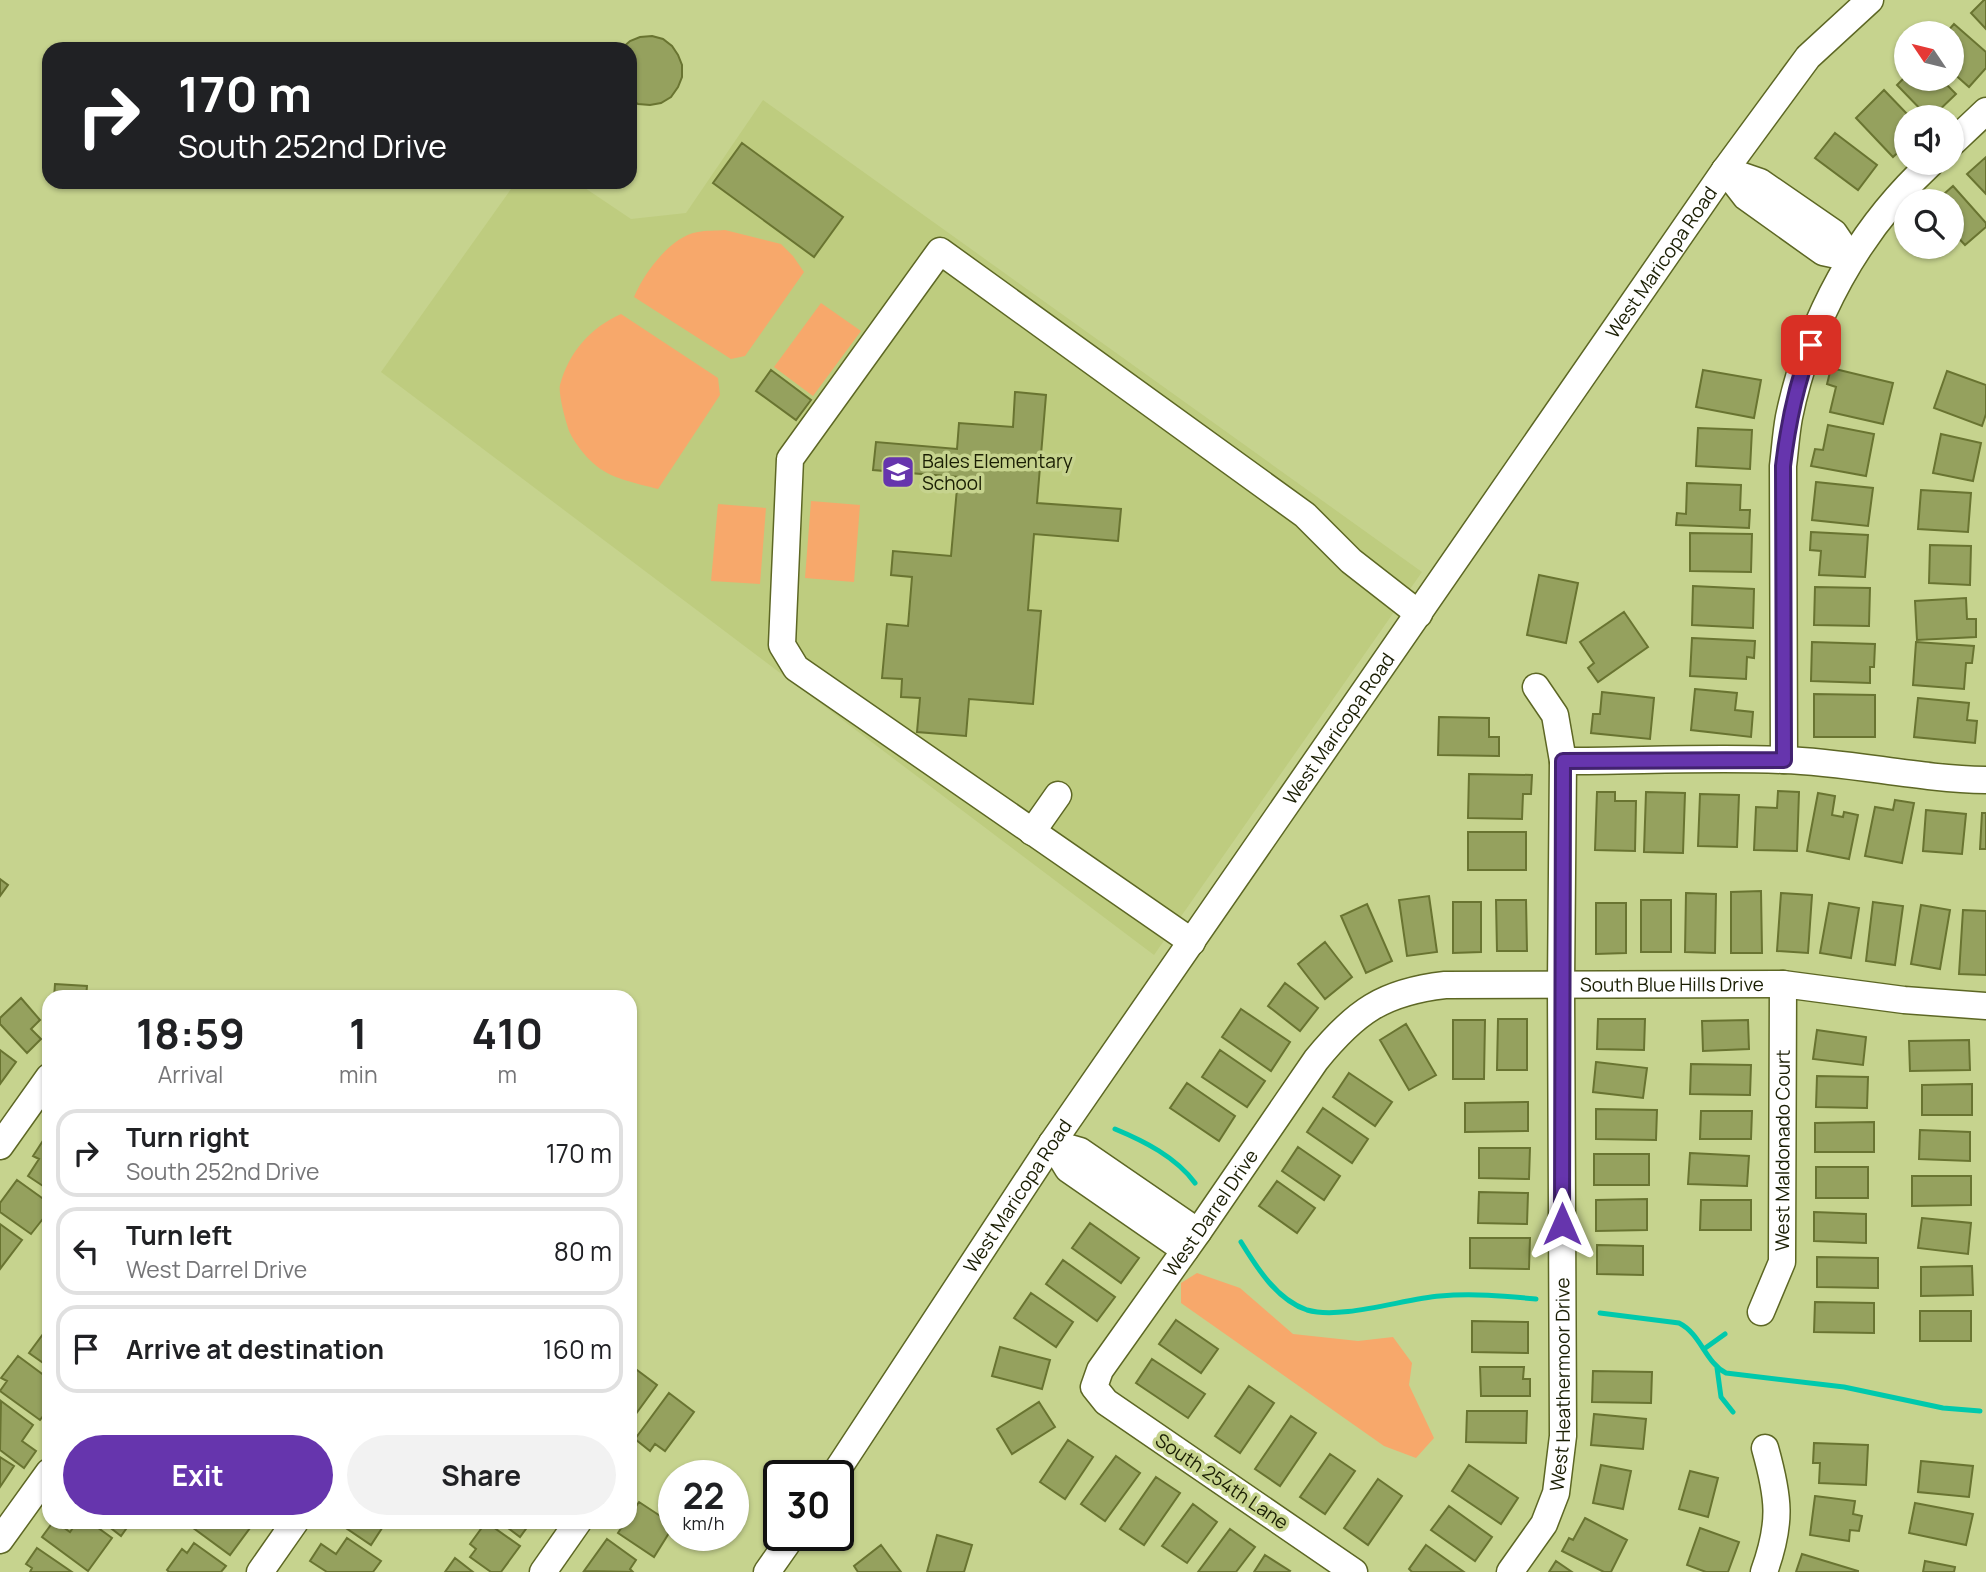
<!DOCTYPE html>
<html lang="en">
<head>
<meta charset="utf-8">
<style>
	body { margin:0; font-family:Manrope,sans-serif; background:#f2f2f2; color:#202124; height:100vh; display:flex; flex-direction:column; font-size:26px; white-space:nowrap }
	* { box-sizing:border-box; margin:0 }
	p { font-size:23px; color:#757577 }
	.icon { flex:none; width:38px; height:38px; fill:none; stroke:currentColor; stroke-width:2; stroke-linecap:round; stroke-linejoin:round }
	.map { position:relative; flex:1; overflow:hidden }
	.side { position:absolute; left:42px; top:990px; width:595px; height:539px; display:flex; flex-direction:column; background:#fff; border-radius:21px; box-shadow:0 2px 5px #0004 }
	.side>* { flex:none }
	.banner { position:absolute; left:42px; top:42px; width:595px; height:147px; border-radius:21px; box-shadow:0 2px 5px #0004; background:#202124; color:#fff; overflow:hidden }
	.needle { width:46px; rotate:305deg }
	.fabs { position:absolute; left:1894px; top:21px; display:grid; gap:14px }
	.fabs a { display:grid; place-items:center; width:70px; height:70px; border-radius:50%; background:#fff; box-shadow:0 2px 5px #0004; font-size:35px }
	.speed { position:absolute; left:658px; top:1460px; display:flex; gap:14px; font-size:35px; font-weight:700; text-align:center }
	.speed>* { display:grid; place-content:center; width:91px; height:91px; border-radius:50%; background:#fff; box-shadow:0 2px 5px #0004; line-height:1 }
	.speed small { font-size:18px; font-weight:400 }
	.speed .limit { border:4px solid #111; border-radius:10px; background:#fff; color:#111 }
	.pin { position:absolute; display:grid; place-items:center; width:60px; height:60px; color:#fff; margin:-30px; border-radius:14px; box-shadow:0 4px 10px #0006 }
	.me { position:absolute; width:77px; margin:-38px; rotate:0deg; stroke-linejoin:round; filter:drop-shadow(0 0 5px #0008) }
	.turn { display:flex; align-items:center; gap:24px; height:147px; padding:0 21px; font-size:32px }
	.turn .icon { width:91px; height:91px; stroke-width:2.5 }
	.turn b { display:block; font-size:49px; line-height:60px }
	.eta { display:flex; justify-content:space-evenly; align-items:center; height:119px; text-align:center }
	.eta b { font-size:42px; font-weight:700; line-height:49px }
	.action { display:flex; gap:14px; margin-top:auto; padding:14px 21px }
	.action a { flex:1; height:80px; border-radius:42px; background:#6635ad; color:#fff; font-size:28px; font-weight:700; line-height:80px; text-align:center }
	.action a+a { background:#f2f2f2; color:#202124 }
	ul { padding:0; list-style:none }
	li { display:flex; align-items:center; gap:21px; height:88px; margin:0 14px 10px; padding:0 7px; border:4px solid #e0e0e0; border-radius:21px }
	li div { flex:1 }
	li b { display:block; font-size:26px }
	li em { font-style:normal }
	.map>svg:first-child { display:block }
</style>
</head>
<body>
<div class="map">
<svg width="1986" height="1572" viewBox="0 0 1986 1572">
	<rect width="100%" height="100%" fill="#c6d38e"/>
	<path fill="#becc7f" d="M763 100 1422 572 1154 955 381 372 516 182H576L631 219 686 213Z"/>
	<path fill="#f7a86b" d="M725 230 781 244 793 256 804 272 745 356 731 359 634 297C644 273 671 236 698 232 706 230 716 231 725 230Z
		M821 303 861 331 813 396 774 367Z
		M621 314 718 378 720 395 658 489C636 483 610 479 593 463 585 456 574 442 570 433 566 424 558 393 560 385 569 352 590 328 621 314Z
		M811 501 860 505 854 582 805 578Z
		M718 504 766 508 760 584 711 581Z
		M1197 1273 1240 1288 1293 1334 1358 1341 1393 1337 1412 1363 1409 1385 1434 1438 1416 1458 1384 1446 1181 1303V1283Z"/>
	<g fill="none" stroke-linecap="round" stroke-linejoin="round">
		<path stroke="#00c9ac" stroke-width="5" d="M1115 1129C1144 1141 1176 1157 1195 1183
			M1241 1242C1257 1268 1277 1300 1307 1310 1341 1320 1403 1299 1440 1296 1472 1293 1504 1296 1536 1299
			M1600 1313 1679 1323C1701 1334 1705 1362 1726 1373L1844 1387 1943 1408 1980 1411
			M1704 1349 1725 1334
			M1717 1368 1721 1397 1733 1412"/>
	</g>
	<path fill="#95a15e" stroke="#697431" stroke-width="2" d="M1984 0H1986V29L1971 13Z
		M1954 24 1986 52V68L1969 87 1951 71V33H1946Z
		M652 36 663 39 672 46 678 55 682 65V77L678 87 671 97 661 103 650 105 638 104 630 100V49H621L630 41 640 37Z
		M1906 76V79H1941L1956 94 1932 117H1928L1897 85Z
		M1884 90 1910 117H1906V137L1901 141 1905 146 1893 157 1856 118Z
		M1835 133 1877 165 1858 190 1815 158Z
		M742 143 843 217 814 257 713 183Z
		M1986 157V194L1967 174Z
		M1953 186 1986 223V227L1965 245 1951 230V201H1936Z
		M1831 368 1893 383 1883 424 1830 412 1836 387 1827 384Z
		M771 370 811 400 796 420 756 391Z
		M1703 370 1761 380 1754 418 1696 407Z
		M1947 371 1986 385V414L1982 426 1934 408Z
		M1015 392 1046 395 1037 503 1121 509 1118 541 1034 534 1028 610 1041 611 1033 704 969 699 966 736 917 732 920 698 901 697 902 679 882 678 887 624 908 626 912 577 891 575 893 551 951 556 958 477 873 470 876 442 957 449 959 423 1013 427Z
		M1828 425 1874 434 1866 476 1811 466 1815 449 1823 450Z
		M1698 428 1752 430 1750 469 1696 466Z
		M1941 434 1981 443 1973 481 1933 473Z
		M1816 482 1873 488 1868 526 1812 520Z
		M1687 483 1741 485 1740 510H1750L1749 528 1676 525 1677 513 1686 514Z
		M1921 490 1971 493 1968 532 1918 529Z
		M1811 532 1868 535 1865 577 1819 575 1821 551 1810 550Z
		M1690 533 1752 534 1751 572 1690 571Z
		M1930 545 1971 546 1970 585 1929 583Z
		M1539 575 1578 583 1566 643 1527 635Z
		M1693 586 1754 589 1753 628 1692 625Z
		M1815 587 1870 588 1869 626 1814 625Z
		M1966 598 1967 619H1976V637L1917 640 1915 601Z
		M1624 612 1648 647 1598 682 1588 668 1594 663 1580 642Z
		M1692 638 1755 641 1754 658 1747 657 1746 679 1690 676Z
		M1812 642 1875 644 1874 667H1870V683L1811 681Z
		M1916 642 1974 646 1972 663H1966L1964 689 1913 685Z
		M1695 689 1737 693 1735 710 1753 712 1751 737 1691 730Z
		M1602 692 1654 698 1650 739 1591 733 1593 714H1600Z
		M1814 694 1875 695V737H1814Z
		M1918 698 1969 703 1967 720 1977 721 1975 743 1914 737Z
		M1439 717 1489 718V737H1499V756L1438 755Z
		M1469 774 1532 775 1531 794H1523L1522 819 1468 818Z
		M1778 791 1799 792 1797 851 1754 850 1756 807 1777 808Z
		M1597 792H1615V801H1636L1635 851 1595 850Z
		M1646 792 1685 793 1683 853 1644 852Z
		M1818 793 1835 796 1832 815 1843 817 1844 812 1858 815 1849 859 1807 851Z
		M1700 794 1739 795 1737 847 1698 846Z
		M1895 800 1914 803 1902 863 1865 856 1875 807 1893 810Z
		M1926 810 1966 814 1962 854 1923 851Z
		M1982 813H1986V849H1980Z
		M1468 832H1526V870H1468Z
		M0 879 8 885 0 896Z
		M1761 891 1762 953H1731V892Z
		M1686 893 1716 894 1715 953 1685 952Z
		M1781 893 1812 895 1808 953 1777 951Z
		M1429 896 1437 952 1407 956 1399 900Z
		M1496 900H1526L1527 951H1497Z
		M1641 900H1671V952H1641Z
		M1453 902H1481V952L1453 953Z
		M1873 902 1903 906 1895 965 1866 961Z
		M1596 903H1626V953L1596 954Z
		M1829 903 1859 908 1851 958 1820 953Z
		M1367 904 1392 961 1366 973 1341 916Z
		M1921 905 1950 910 1940 969 1911 964Z
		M1963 910 1986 911V975L1959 974Z
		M1325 942 1352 977 1325 999 1298 964Z
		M1285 983 1318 1008 1300 1031 1268 1006Z
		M55 984 87 986 86 998H54Z
		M21 998 40 1020 31 1029 41 1039 27 1053 0 1024V1018Z
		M1241 1009 1290 1042 1271 1071 1222 1037Z
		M1498 1019H1527V1070H1497Z
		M1598 1019H1645L1644 1050 1597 1049Z
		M1453 1020H1485L1484 1079H1453Z
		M1748 1020 1749 1049 1703 1051 1702 1021Z
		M1406 1024 1436 1075 1409 1090 1380 1040Z
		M1817 1030 1866 1037 1863 1065 1813 1059Z
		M1969 1040 1970 1070 1910 1071 1909 1041Z
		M0 1050 16 1062 0 1084Z
		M1220 1050 1265 1081 1247 1107 1202 1077Z
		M1596 1062 1647 1068 1643 1098 1593 1092Z
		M1691 1064 1751 1065 1750 1095 1690 1094Z
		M1349 1073 1392 1102 1375 1126 1333 1097Z
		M1817 1076 1868 1077 1867 1108 1816 1107Z
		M1187 1083 1235 1116 1219 1141 1170 1108Z
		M1972 1084V1115H1922V1085Z
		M1528 1102V1131L1465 1132V1103Z
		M1323 1108 1368 1139 1352 1163 1307 1132Z
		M1596 1109 1657 1110 1656 1140 1596 1139Z
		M1701 1111H1752L1751 1139H1700Z
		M1874 1122V1152H1815V1123Z
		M1920 1130 1970 1132V1161L1919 1159Z
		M44 1139 49 1142V1190L28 1176 39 1159 33 1156Z
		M1298 1147 1340 1176 1324 1200 1282 1171Z
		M1479 1148H1530L1529 1179 1479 1178Z
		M1690 1153 1749 1156 1747 1186 1688 1184Z
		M1594 1154H1649V1185H1594Z
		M1816 1167H1868V1198H1816Z
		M1912 1176H1971V1205L1912 1206Z
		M17 1180 49 1203V1211L31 1234 0 1212V1203Z
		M1277 1181 1315 1208 1297 1233 1259 1206Z
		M1479 1192 1528 1193 1527 1224 1478 1223Z
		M1647 1199V1230L1596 1231V1200Z
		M1701 1200H1751V1230H1700Z
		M1814 1212 1866 1214V1243L1814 1241Z
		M1922 1218 1971 1223 1968 1254 1918 1248Z
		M1090 1223 1139 1258 1121 1283 1072 1248Z
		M0 1224 22 1240 0 1269Z
		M1470 1238H1530L1529 1269 1470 1268Z
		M1597 1245 1643 1246V1275L1597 1274Z
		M1817 1257 1878 1258V1288L1817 1287Z
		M1063 1260 1115 1297 1097 1321 1046 1284Z
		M1972 1266 1973 1295 1921 1296V1267Z
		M1031 1293 1073 1322 1056 1347 1014 1318Z
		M1815 1302 1874 1303V1333L1814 1332Z
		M1920 1311H1971V1341H1920Z
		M1176 1320 1218 1349 1201 1373 1159 1344Z
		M1472 1321 1528 1322V1353L1472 1352Z
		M49 1326V1367L29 1353Z
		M1000 1347 1050 1360 1042 1389 992 1376Z
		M18 1356 49 1379V1409L40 1420 0 1391 7 1381 1 1378Z
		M1152 1359 1205 1394 1188 1418 1136 1383Z
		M633 1367 657 1385 630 1422V1372Z
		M1480 1367H1524L1523 1379H1530V1396H1481Z
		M1593 1371 1652 1372 1651 1403 1592 1402Z
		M1249 1386 1274 1403 1240 1453 1215 1436Z
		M669 1393 694 1412 665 1451 655 1444 650 1451 635 1439Z
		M1 1401 33 1425 22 1441 36 1451 24 1468 0 1450Z
		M1039 1402 1055 1427 1012 1454 997 1429Z
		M1467 1411H1527L1526 1443 1466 1442Z
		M1594 1414 1646 1419 1643 1449 1591 1445Z
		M1291 1416 1316 1433 1280 1486 1255 1469Z
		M1068 1440 1093 1457 1065 1499 1040 1482Z
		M1814 1443 1868 1445 1866 1485 1819 1483 1820 1463H1813Z
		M1330 1454 1355 1471 1325 1514 1300 1497Z
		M1116 1456 1140 1473 1105 1521 1081 1504Z
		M0 1457 14 1466 0 1487Z
		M1921 1461 1973 1466 1969 1497 1918 1492Z
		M1469 1465 1518 1498 1501 1524 1452 1491Z
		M1601 1465 1631 1471 1623 1509 1593 1503Z
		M1690 1471 1718 1478 1708 1517 1679 1509Z
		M1156 1477 1180 1493 1144 1545 1120 1529Z
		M1378 1479 1402 1496 1368 1545 1344 1528Z
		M1815 1496 1855 1501 1853 1514 1862 1516 1859 1531 1850 1530 1849 1541 1810 1535Z
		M639 1502 674 1525 654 1557 618 1533 625 1522H630V1515Z
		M1915 1503 1973 1514 1966 1545 1909 1533Z
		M1193 1504 1217 1522 1187 1563 1162 1546Z
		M1449 1506 1492 1537 1475 1561 1431 1530Z
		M1585 1518 1627 1540 1611 1572H1604L1562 1551 1569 1538 1573 1540Z
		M53 1522H56L70 1532 77 1522H90L112 1538 88 1571 42 1537Z
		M103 1522H131L121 1536Z
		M185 1522H251L253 1524 230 1555Z
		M337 1522H386L371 1545Z
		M486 1522 520 1546 501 1572H491L470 1557 476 1549 470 1544Z
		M500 1522H531L520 1537Z
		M1700 1528 1739 1542 1728 1572H1706L1687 1565Z
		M1230 1529 1255 1547 1236 1572H1198Z
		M937 1535 972 1545 964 1572H927Z
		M347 1538 381 1561 373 1572H327L310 1561 321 1544 336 1554Z
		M607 1539 636 1560 630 1569 633 1572 584 1571Z
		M194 1543 226 1566 221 1572H169L167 1570 182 1549 187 1553Z
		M881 1545 901 1572H858L854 1566Z
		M1426 1545 1464 1572H1412L1409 1569Z
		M37 1548 72 1572H30L32 1568 26 1564Z
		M1802 1554 1858 1571V1572H1796Z
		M1265 1555 1290 1571 1289 1572H1254Z
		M455 1558 473 1572H445Z
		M1556 1561 1572 1572H1549Z
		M1925 1561 1955 1567 1954 1572H1923Z"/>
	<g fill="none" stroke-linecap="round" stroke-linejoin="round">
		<defs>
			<g id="minor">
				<path d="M1951 144 1986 111"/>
				<path d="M1725 170 1746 197 1823 252 1851 258"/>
				<path d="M1725 170 1760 182 1834 233 1851 258"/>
				<path d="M1784 760 1783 466C1785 450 1786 433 1789 417 1809 320 1858 230 1931 163"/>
				<path d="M1563 761C1636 761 1710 757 1783 760 1851 762 1918 779 1986 780"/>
				<path d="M1032 832 1058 795"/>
				<path d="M1192 942 796 668 782 645 790 459 940 251 1305 515 1351 561 1419 614"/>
				<path d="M1052 1143 1068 1169 1185 1250"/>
				<path d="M1052 1143 1080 1151 1198 1232"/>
				<path d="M0 1146 49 1077"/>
				<path id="s1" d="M1761 1312 1782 1262 1783 984"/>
				<path id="s2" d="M834 1475 1052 1143 1725 170 1808 57 1870 0"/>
				<path d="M0 1540 49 1472"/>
				<path d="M260 1572 295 1522"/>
				<path d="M543 1572 578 1522"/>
				<path d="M767 1572 793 1535"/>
				<path id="s3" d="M1354 1572 1106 1402 1094 1387 1100 1370 1198 1232 1316 1060C1355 1012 1383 992 1445 985L1783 984 1904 1000 1986 1006"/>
				<path id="s4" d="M1510 1572 1544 1524 1556 1493 1563 1436 1561 985 1563 761 1555 715 1536 687"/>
				<path d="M1764 1572C1782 1522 1779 1498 1765 1448"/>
			</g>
		</defs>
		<use href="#minor" stroke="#5d6724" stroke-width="29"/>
		<use href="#minor" stroke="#fff" stroke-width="26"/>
	</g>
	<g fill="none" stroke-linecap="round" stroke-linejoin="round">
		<defs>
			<path id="route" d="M1562 1224 1563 761 1784 760 1783 466C1788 424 1796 385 1811 345"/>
		</defs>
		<use href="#route" stroke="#422270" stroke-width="18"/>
		<use href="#route" stroke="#6635ad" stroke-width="12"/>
	</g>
	<defs>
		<symbol id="school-square" viewBox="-11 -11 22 22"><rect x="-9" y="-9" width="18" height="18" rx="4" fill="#6635ad" stroke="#c6d38e"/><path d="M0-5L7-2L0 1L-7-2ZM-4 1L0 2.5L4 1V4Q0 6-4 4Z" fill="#fff"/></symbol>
	</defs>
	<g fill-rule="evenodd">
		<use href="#school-square" x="879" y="453" width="38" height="38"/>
	</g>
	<g text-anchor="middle" stroke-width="7" stroke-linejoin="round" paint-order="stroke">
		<g font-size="19" fill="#1a1e03" stroke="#c6d38e">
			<text dy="7" stroke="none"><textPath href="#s2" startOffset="1468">West Maricopa Road</textPath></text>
			<text dy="7" stroke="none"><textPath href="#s2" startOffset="901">West Maricopa Road</textPath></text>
			<text dy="7" stroke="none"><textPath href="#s3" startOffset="1097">South Blue Hills Drive</textPath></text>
			<text dy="7" stroke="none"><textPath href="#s1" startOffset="166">West Maldonado Court</textPath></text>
			<text dy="7" stroke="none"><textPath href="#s2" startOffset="334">West Maricopa Road</textPath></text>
			<text dy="7" stroke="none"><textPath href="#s3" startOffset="530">West Darrel Drive</textPath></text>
			<text dy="7" stroke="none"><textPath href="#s4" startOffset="201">West Heathermoor Drive</textPath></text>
			<text transform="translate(1222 1481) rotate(34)" y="7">South 254th Lane</text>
		</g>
		<g font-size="19" fill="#1a1e03" stroke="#c6d38e" text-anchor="start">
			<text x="922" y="468">Bales Elementary<tspan x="922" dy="22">School</tspan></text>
		</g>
	</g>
</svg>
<div class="fabs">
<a><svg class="needle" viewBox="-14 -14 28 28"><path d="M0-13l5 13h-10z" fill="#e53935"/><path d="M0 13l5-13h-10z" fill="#757577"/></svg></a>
<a><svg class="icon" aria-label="sound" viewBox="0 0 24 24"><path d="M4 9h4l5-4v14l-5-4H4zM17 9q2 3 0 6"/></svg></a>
<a><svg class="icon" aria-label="search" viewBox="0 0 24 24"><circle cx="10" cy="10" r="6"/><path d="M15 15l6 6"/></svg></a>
</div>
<div class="speed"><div>22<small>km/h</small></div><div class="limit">30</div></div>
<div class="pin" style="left:1811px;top:345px;background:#d93025"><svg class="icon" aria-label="arrive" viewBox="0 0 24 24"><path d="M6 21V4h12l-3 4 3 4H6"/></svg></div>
<svg class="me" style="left:1562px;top:1224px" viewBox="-20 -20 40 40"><path d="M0-17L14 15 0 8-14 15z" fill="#6635ad" stroke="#fff" stroke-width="4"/></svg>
<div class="banner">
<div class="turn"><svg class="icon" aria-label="right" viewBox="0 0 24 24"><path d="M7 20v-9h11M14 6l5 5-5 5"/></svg><div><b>170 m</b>South 252nd Drive</div></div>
</div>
<section class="side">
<div class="eta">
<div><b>18:59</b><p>Arrival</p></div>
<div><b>1</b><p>min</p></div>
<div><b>410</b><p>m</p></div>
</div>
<ul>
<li><svg class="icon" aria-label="right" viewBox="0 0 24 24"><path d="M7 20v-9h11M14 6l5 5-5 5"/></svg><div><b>Turn right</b><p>South 252nd Drive</p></div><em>170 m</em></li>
<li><svg class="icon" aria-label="left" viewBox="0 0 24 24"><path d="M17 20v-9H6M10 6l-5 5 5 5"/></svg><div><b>Turn left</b><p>West Darrel Drive</p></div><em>80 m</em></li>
<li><svg class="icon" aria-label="arrive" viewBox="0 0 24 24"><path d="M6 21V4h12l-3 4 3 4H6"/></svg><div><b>Arrive at destination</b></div><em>160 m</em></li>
</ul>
<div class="action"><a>Exit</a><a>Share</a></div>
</section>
</div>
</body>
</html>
